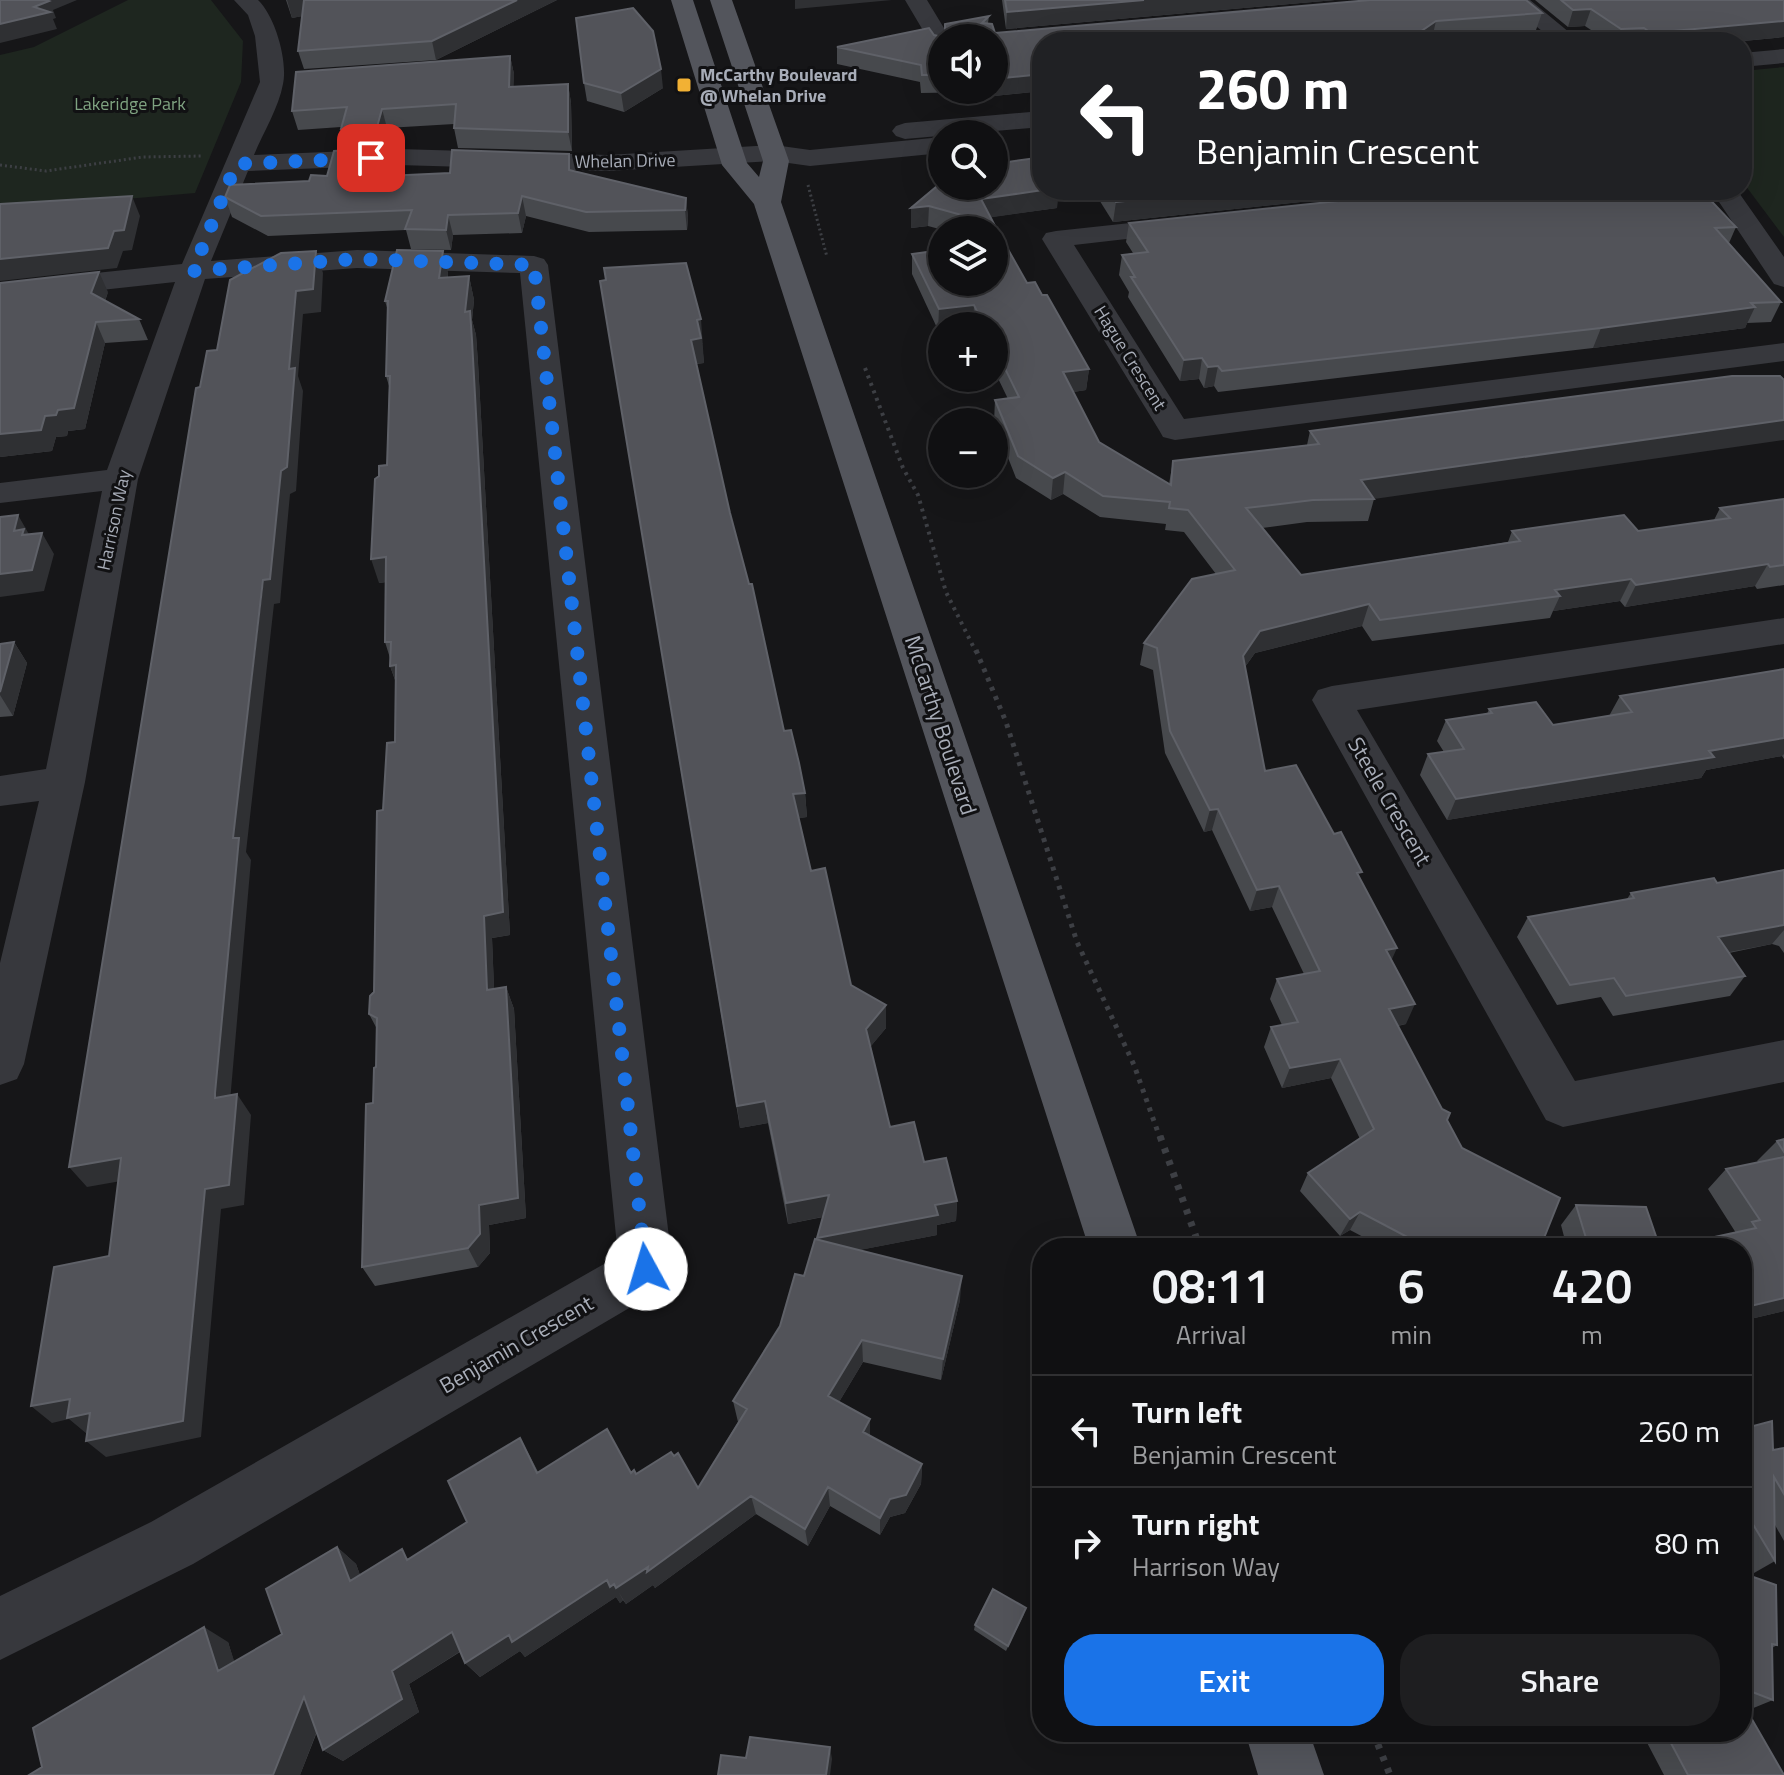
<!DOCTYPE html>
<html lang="en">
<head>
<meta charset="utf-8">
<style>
	body { margin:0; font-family:"Titillium Web",sans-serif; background:#1e1e20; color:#f1f3f6; height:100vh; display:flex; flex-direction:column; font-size:30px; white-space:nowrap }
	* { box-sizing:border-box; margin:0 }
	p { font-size:26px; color:#9c9d9f }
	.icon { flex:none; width:44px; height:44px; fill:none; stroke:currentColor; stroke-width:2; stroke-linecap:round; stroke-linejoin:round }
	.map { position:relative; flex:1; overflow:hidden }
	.sheet { position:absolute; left:1032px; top:1238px; width:720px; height:504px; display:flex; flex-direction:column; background:#101012; border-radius:32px; box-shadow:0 8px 32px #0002,0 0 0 2px #303032 }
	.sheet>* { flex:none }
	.hud { position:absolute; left:1032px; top:32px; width:720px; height:168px; border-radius:32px; box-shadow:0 8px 32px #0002,0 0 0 2px #303032; background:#202124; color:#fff; overflow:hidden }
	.fabs { position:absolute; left:928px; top:24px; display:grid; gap:16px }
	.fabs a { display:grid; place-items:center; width:80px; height:80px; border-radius:50%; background:#101012; box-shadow:0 8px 32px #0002,0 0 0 2px #303032; font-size:40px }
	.pin { position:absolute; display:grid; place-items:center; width:68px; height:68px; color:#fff; margin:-34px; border-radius:16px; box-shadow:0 4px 12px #0006 }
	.me { position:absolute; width:88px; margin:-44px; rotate:354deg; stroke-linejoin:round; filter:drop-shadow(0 0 6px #0008) }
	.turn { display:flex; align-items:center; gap:28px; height:168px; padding:0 32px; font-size:36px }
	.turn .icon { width:104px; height:104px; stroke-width:2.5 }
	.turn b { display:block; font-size:56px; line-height:68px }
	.eta { display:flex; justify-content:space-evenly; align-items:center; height:136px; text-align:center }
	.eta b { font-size:48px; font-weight:600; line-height:56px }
	.cta { display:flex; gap:16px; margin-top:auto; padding:16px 32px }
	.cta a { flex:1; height:92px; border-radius:32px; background:#1a73e8; color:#fff; font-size:32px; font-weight:600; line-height:92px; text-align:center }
	.cta a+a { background:#1e1e20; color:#f1f3f6 }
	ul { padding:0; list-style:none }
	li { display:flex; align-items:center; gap:24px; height:112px; padding:0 32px; border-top:2px solid #303032 }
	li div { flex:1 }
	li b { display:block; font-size:30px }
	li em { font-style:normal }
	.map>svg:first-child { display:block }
</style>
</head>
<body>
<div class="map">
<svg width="1784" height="1775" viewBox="0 0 1784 1775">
	<rect width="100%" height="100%" fill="#161618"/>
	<path fill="#1e261f" d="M128 0H211L243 41 241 82 195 193 0 210V55L34 47Z
		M1784 67V237L1742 181V71Z"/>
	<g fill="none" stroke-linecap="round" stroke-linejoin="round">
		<path stroke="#3d3f44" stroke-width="3" stroke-dasharray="2 3" stroke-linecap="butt" d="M0 165 46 171 143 157 203 156
			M808 185 827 257"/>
		<path stroke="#3d3f44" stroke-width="4" stroke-dasharray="3 5" stroke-linecap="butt" d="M865 368 903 468 918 495 946 592 976 652"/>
		<path stroke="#3d3f44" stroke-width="5" stroke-dasharray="4 6" stroke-linecap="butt" d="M976 650 1006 722 1077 942 1134 1065 1160 1138"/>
		<path stroke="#3d3f44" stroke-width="7" stroke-dasharray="5 8" stroke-linecap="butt" d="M1160 1136 1200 1248
			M1373 1732 1390 1775"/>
		<path fill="#37383d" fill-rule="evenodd" d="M234 0H258C275 16 288 61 283 84 279 107 263 133 254 155L398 149 608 155 774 145 810 150 942 137V153L810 166 774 161 608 171 398 165 248 171 211 261 357 250 534 256 544 259 548 265 673 1269 665 1287 193 1564 0 1660V1596L151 1522 618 1256 520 273 357 268 205 279 138 479 85 782 24 1064 17 1079 0 1085V963L39 801 0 806V776L46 769 102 491 0 503V483L107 470 175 282 0 301V283L182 264 260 82 255 36 248 15Z
			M905 0H927L950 38H942V51L934 49Z
			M1505 0H1530L1581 42H1555Z
			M1784 49V63L1742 67V53Z
			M1042 111V127L905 139 896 136 892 131 896 126 905 123Z
			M1711 190H1737L1784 257V287L1774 284Z
			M1186 217 1196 219 1200 225 1196 231 1074 245 1184 419 1784 343V361L1175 440 1163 437 1159 430 1042 239 1046 233 1056 231Z
			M1784 618V644L1357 710 1575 1081 1784 1040V1082L1563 1127 1546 1120 1312 700 1318 690 1332 686Z"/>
		<path fill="#53555c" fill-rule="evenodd" d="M671 0H693L747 163 759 177 763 161 710 0H732L789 161 781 202 1141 1248H1089L754 204 722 165Z
			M1245 1732H1309L1324 1775H1258Z"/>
	</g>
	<path fill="#47494d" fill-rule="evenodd" d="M286 0H557L436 60 304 69 298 51 302 16 292 18Z
		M1002 0H1335L1006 29Z
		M1535 0H1784V37L1733 42H1609L1585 26 1568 27Z
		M1542 13 1536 30 1432 38 1426 42H1042V91L984 97 981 92 921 93 920 82 837 64V47L934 35 942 37 989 16 988 23 995 33ZM942 38H994V90H942Z
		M510 56 514 74 513 87 568 84 571 103 572 151 458 148 454 128V124L387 128 382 147 346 148 341 127 298 130 292 111Z
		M584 83 663 88 624 112 587 101Z
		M377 169 375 176 572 171 686 198 688 218 687 230 589 232 526 216 522 233 453 235 451 250 411 249 406 230 268 236 232 217 225 197 309 181 327 176Z
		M1042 190H1058L1057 208 991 217 994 224V232V230H943L928 226 911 228V208Z
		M1093 190H1414L1113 222Z
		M1129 223 1736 227 1729 243 1781 302 1771 322 1747 323 1745 328 1593 348 1218 392 1214 386 1204 388 1199 379 1180 381 1128 297 1129 292 1119 275 1122 255 1133 253 1126 242Z
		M443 251 448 274V278L469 276 474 300 472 320 476 335 478 363 510 935 492 938 494 989 506 987 514 1009 526 1218 489 1225 490 1253 478 1267 375 1286 362 1267 376 1067 377 1029 369 1014 374 992 383 810 395 742V680L390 666V658L385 642 386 582 379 583V476L387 465 389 386 386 376 388 311 385 301Z
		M912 254 1027 283 1042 295 1089 369 1086 390 1073 392 1099 442 1169 484 1173 461 1307 445 1310 431 1374 499 1368 521 1307 522 1262 528 1301 575 1508 542 1512 531H1638L1714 520 1720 508 1784 499V585L1757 589 1755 586 1625 607 1620 601 1553 611 1550 618 1372 641 1362 626 1255 653 1245 667 1265 771 1360 878 1392 960 1406 1024 1398 1026 1462 1148 1540 1248H1384L1350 1230 1340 1236 1300 1191 1308 1173 1360 1139 1331 1078 1282 1088 1264 1047 1271 1027 1282 1025 1270 999 1277 979 1304 974 1272 907 1250 911 1212 830 1204 832 1165 753 1153 670 1140 665 1144 643 1216 574 1184 532 1165 530 1166 524 1100 517 1063 494 1051 500 1016 478 994 422 995 400 1008 399 994 370V326H942V330H938L912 274Z
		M600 281 703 344H702L704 363 696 364 730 513 784 731 805 793 807 817 799 818 811 871 851 985 886 1005V1028L870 1047 890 1127 924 1162 957 1201 956 1221 937 1225V1235L859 1250 960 1300 941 1380 863 1362 839 1402 870 1419V1436L922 1464 921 1484 905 1513 890 1517 880 1535 830 1506 808 1546 756 1514 655 1588 653 1585 626 1604 623 1600 620 1603 616 1597 525 1657 520 1651 480 1677 465 1663 460 1652 409 1684 419 1712 343 1761 323 1750 317 1732 300 1775 42 1767 228 1642 234 1662 282 1634 337 1547 356 1564 360 1575 411 1558 467 1522 520 1438 538 1472 631 1473 636 1474 674 1456 698 1488 738 1422 733 1401 780 1326 804 1276 817 1240 823 1217 788 1224 768 1123 740 1128Z
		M108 292 105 301 139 319 148 340 105 343 85 429 68 431 67 436 56 437 52 451 0 457Z
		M14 642 27 663 13 716 0 717V644Z
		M1784 669V759L1782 756 1706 770 1701 778 1447 820 1420 775 1428 754 1444 752 1437 741 1446 720 1487 714 1489 709 1553 725 1609 716 1620 696Z
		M1784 870V953L1779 946 1772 944 1729 953 1745 976 1730 996 1613 1016 1601 997 1557 1005 1517 937 1528 917 1627 899 1631 893 1717 883Z
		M1784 1139V1311L1742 1321 1736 1233 1708 1189 1726 1169 1758 1162 1757 1161 1777 1141Z
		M1576 1205 1660 1248H1567L1561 1225Z
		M1742 1429 1773 1450 1784 1448V1541L1775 1525V1561L1754 1573 1742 1552Z
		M1742 1573 1777 1645 1772 1648 1773 1700 1751 1709 1744 1706 1784 1775H1664L1643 1735 1635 1732H1742Z
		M1024 1614 1006 1651 974 1630 975 1625Z"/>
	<path fill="#2f3033" d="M37 0H77L53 10 56 18 53 19 57 29 0 43V24L34 7Z
		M287 0H305L309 15 292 18Z
		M517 0H557L436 60 432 41Z
		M795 0H892L795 9Z
		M1144 0H1335L1006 29 1007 12Z
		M1591 9 1585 26 1568 27 1573 10Z
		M1436 21 1432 38 1426 42H1412L1414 36Z
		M1784 21V37L1733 42H1648L1651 33Z
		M510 56 514 74 513 106 509 87Z
		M661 69 663 88 624 112 621 93Z
		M1042 74V91L984 97 985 90H994V79Z
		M568 84 571 103 572 151 568 132Z
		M382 109 387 128 382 147 377 127Z
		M371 149 377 169 370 196 364 177Z
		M1043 190H1058L1057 208 980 219 981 199Z
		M1232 190H1414L1113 222 1116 202Z
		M132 196 140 216 132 250 123 251 117 268 0 281V259L114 231Z
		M522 196 526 216 522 233 518 213Z
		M686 198 688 218 687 230 685 210Z
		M929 206 928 226 911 228V208Z
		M448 215 453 235 451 250 446 230Z
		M316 251 323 273 321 312 303 314 298 376 303 391 296 491 290 494 280 603 274 604 246 852 251 860 229 1113 215 1098 233 838 289 369 296 291Z
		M443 251 448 274 445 301 439 278Z
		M99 272 108 292 101 313 91 293Z
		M469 276 474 300 472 320 476 335 478 363 510 935 492 938 495 1012 487 990 484 916 465 312Z
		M974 305 973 326H942V330H938L939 309Z
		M1755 307 1745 328 1593 348 1601 328Z
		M701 319 704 363 693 364 691 340 697 320Z
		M96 322 105 343 85 429 68 431 67 436 56 437 52 451 0 457V434L58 410Z
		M1202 358 1199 379 1180 381 1184 360Z
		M1218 366 1214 386 1204 388 1208 367Z
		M1089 369 1086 390 1061 394 1063 372Z
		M1784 420V440L1374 499 1361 480Z
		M1065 472 1063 494 1051 500 1053 478Z
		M18 515 30 536 29 538 14 531Z
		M42 533 54 554 44 591 0 597V574Z
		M386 557 394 581 379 583 371 559Z
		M1768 564 1755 586 1625 607 1636 585Z
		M1631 579 1620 601 1553 611 1560 596 1555 590Z
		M1369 604 1362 626 1255 653 1237 678 1243 656 1260 631Z
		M14 642 27 663 13 716 0 695V692Z
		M396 665 399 690 390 666Z
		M1784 738V754L1782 756 1706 770 1701 778 1447 820 1456 799Z
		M805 793 807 817 795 819 793 794Z
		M1218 809 1212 830 1204 832 1210 810Z
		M1279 886 1272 907 1250 911 1257 890Z
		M1784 925V930L1772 944 1703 957 1718 937Z
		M1397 948 1388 968 1386 950Z
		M506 987 514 1009 526 1218 489 1225 490 1253 478 1267 468 1248 479 1205Z
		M1415 1004 1406 1024 1380 1029 1389 1009Z
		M886 1005V1028L867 1051 866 1029Z
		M1340 1059 1331 1078 1282 1088 1290 1068Z
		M237 1094 251 1115 244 1205 221 1209 201 1437 106 1457 86 1441 205 1189Z
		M765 1101 768 1123 740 1128 737 1106Z
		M121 1158 138 1178 87 1187 69 1167Z
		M829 1195 831 1215 788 1224 786 1203Z
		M957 1201 956 1221 937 1225V1235L819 1258 817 1238 935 1205Z
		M1360 1212 1350 1230 1340 1236 1350 1219Z
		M962 1276 960 1300 941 1380 943 1359Z
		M1784 1298V1311L1742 1321V1308Z
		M862 1340 863 1362 830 1417 828 1396Z
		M70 1399 90 1413 87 1434 69 1419 52 1423 31 1406Z
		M870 1419V1440L863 1432Z
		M520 1438 531 1458 548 1492 537 1473Z
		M922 1464 921 1484 905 1513 890 1517 880 1535V1518L890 1499Z
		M828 1487 830 1506 808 1546 805 1529Z
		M751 1496 756 1514 655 1588 653 1585 626 1604 616 1588Z
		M337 1547 356 1564 368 1597 350 1581Z
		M607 1580 614 1584 623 1600 620 1603 616 1597 525 1657 520 1651 480 1677 465 1663 509 1635Z
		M204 1627 228 1642 242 1685 218 1671Z
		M452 1632 467 1647 409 1684 419 1712 343 1761 323 1750 392 1671Z
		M304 1697 325 1710 300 1775H273Z
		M830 1747 832 1759 830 1775H826Z"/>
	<path fill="#525359" stroke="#5f6168" stroke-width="2" d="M0 0H46L49 1 34 7 50 12 0 24Z
		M304 0H517L432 41 298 51Z
		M1005 0H1144L1007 12Z
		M1370 0H1526L1542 13 1436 21 1414 36 1338 42H1042V74L994 79V38H942V75H922L921 65 837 47 929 28 934 35 942 37 945 34V24L989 16 982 23 992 24 995 33Z
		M1561 0H1784V21L1651 33 1644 28 1621 29 1591 9 1573 10Z
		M633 8 653 31 661 69 621 93 584 83 576 18Z
		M510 56 509 87 568 84V132L454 128 456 104 382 109 377 127 341 129 347 107 292 111 296 72Z
		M371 149 364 177 450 173 452 150 569 154V170L686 198 685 210 586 212 522 196 518 213 448 215 446 230 405 229 412 210 261 216 225 197 230 185 309 181 311 175 327 176 334 151Z
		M1036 158 1042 166V190H1043L981 199 994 224 929 206 911 208 942 182V186H994V164Z
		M1108 190H1232L1116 202Z
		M1442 190H1701L1736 227 1715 228 1781 302 1751 303 1755 307 1601 328 1222 371 1218 366 1208 367 1202 358 1184 360 1131 277H1135L1122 255 1148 252 1129 223Z
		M132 196 124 230 114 231 108 248 0 259V204Z
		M1005 244 1027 283 1035 282 1042 295H1047L1089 369 1063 372 1099 442 1171 485 1173 461 1319 444 1310 431 1732 376H1780L1784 380V420L1361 480 1374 499 1313 500 1246 508 1301 575 1520 541 1512 531 1624 515 1638 531 1730 518 1720 508 1784 499V565L1770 567 1768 564 1636 585 1631 579 1555 590 1560 596 1380 620 1369 604 1260 631 1243 656 1265 771 1296 765 1334 834 1341 832 1362 872 1357 873 1397 948 1386 950 1415 1004 1389 1009 1442 1109 1450 1113 1447 1120 1462 1148 1560 1198 1540 1248H1428L1360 1212 1350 1219 1308 1173 1374 1129 1340 1059 1290 1068 1271 1027 1298 1022 1277 979 1320 971 1279 886 1257 890 1218 809 1210 810 1170 731 1157 648 1144 643 1192 579 1235 570 1188 510 1169 508 1170 502 1103 496 1065 472 1053 478 1018 456 995 400 1019 397 994 346V326H984L974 305 939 309 912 254 942 250V282H994V245Z
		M397 250 443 251 439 278 469 276 465 312 470 311 472 340 503 912 484 916 487 990 506 987 518 1198 479 1205 480 1234 468 1248 362 1267 366 1104 373 1103 374 1068 376 1067 377 1018 369 1014 370 996 374 992 377 811 383 810 387 743 395 742 396 665 390 666 391 642H385L386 557 371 559 375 479 379 476V466L387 465 390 376H386L388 301H385Z
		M316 251 313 289 296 291 289 369 295 368 287 467 281 471 270 579 263 580 233 838H239L215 1093V1098L237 1094 229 1185 205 1189 183 1421 86 1441 90 1413 67 1418 70 1399 31 1406 54 1267 109 1256 121 1158 69 1167 196 388 200 387 207 351 217 350 230 280 281 253Z
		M686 263 701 319 697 320 701 338 691 340 730 513 749 584H752L784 731 791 730 799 763 805 793 793 794 811 871 825 868 851 985 886 1005 866 1029 890 1127 914 1122 924 1162 946 1158 957 1201 935 1205 938 1215 817 1238 829 1195 786 1203 765 1101 737 1106 600 281 606 280 604 268Z
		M99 272 91 293 139 319 96 322 74 408 58 410 56 415 45 416 41 430 0 434V283Z
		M18 515 14 531 24 529 22 535 42 533 32 570 0 574V517Z
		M14 642 0 692V644Z
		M1784 669V738L1709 751 1714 757 1456 799 1428 754 1464 749 1446 720 1492 713 1489 709 1536 702 1553 725 1632 712 1620 696Z
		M1784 870V925L1718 937 1745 976 1626 996 1614 978 1570 985 1528 917 1634 898 1631 893 1714 878 1717 883Z
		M1784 1139V1152L1777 1141Z
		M1784 1157V1298L1742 1308V1248H1664L1756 1228 1752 1222 1760 1220 1726 1169Z
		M1576 1205 1646 1207 1660 1248H1589Z
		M815 1239 962 1276 943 1359 862 1340 828 1396 870 1419 863 1432 922 1464 906 1495 890 1499 880 1518 828 1487 805 1529 751 1496 647 1572 648 1567 616 1588 614 1584 610 1587 607 1580 512 1642 509 1635 465 1663 452 1632 392 1671 402 1699 323 1750 304 1697 273 1775H29L42 1767 33 1728 204 1627 218 1671 282 1634 266 1589 337 1547 350 1581 402 1549 407 1560 467 1522 448 1481 520 1438 537 1473 607 1429 631 1473 634 1470 636 1474 671 1452 674 1456 678 1453 698 1488 747 1409 733 1401 780 1326 795 1274 804 1276Z
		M1772 1421 1773 1450 1784 1448V1494L1774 1477 1775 1561 1742 1506V1429Z
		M1742 1573 1776 1585 1777 1645 1772 1644 1773 1700 1742 1688Z
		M993 1589 1026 1608 1008 1646 975 1625Z
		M1742 1702 1784 1775H1688L1665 1732H1742Z
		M750 1737 830 1747 826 1775H718L721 1755 746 1758Z"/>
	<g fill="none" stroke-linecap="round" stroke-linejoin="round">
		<path stroke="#1a73e8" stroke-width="14" stroke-dasharray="0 25.2" d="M371 158 236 164 193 271 357 259 534 265 646 1269"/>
	</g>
	<rect fill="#f2b134" stroke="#111113" stroke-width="3" x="676" y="77" width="16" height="16" rx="4"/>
	<g text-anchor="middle" stroke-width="6" stroke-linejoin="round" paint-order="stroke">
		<g font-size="18" font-weight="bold" fill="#a8adb8" stroke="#111113" text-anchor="start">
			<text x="700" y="81">McCarthy Boulevard<tspan x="700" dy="21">@ Whelan Drive</tspan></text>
		</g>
		<g font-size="18" fill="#7fa381" stroke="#111113">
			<text x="130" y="110">Lakeridge Park</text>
		</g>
		<g font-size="18" fill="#a8adb8" stroke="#111113">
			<text transform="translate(625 161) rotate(-1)" y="6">Whelan Drive</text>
			<text transform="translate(1130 358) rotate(58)" y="6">Hague Crescent</text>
			<text transform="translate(114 520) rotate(-78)" y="6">Harrison Way</text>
		</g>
		<g font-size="22" fill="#a8adb8" stroke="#111113">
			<text transform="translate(941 725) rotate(72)" y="8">McCarthy Boulevard</text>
			<text transform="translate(1390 801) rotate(60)" y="8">Steele Crescent</text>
			<text transform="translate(516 1344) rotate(-30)" y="8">Benjamin Crescent</text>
		</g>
	</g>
</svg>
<div class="fabs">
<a><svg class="icon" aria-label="sound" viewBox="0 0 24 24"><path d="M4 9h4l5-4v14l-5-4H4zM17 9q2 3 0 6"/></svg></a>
<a><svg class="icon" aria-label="search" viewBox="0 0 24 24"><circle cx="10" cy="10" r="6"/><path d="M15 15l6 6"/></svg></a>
<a><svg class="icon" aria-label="layers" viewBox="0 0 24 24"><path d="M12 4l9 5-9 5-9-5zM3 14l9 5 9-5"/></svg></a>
<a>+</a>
<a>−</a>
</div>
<div class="pin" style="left:371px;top:158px;background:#d93025"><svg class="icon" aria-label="arrive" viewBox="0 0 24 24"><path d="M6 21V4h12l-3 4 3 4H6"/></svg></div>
<svg class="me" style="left:646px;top:1269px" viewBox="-20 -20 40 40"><circle r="19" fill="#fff"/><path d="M0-13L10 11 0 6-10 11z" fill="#1a73e8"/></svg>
<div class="hud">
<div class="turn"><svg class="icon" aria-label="left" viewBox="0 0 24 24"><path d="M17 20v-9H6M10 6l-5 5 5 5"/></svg><div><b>260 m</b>Benjamin Crescent</div></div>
</div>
<section class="sheet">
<div class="eta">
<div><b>08:11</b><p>Arrival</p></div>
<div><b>6</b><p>min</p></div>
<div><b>420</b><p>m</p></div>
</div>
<ul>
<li><svg class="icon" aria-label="left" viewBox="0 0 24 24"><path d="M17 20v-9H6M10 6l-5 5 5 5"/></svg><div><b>Turn left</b><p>Benjamin Crescent</p></div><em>260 m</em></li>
<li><svg class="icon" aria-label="right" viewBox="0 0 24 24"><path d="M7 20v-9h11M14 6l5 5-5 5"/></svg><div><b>Turn right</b><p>Harrison Way</p></div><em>80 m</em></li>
</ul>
<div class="cta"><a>Exit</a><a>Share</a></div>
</section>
</div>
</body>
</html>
